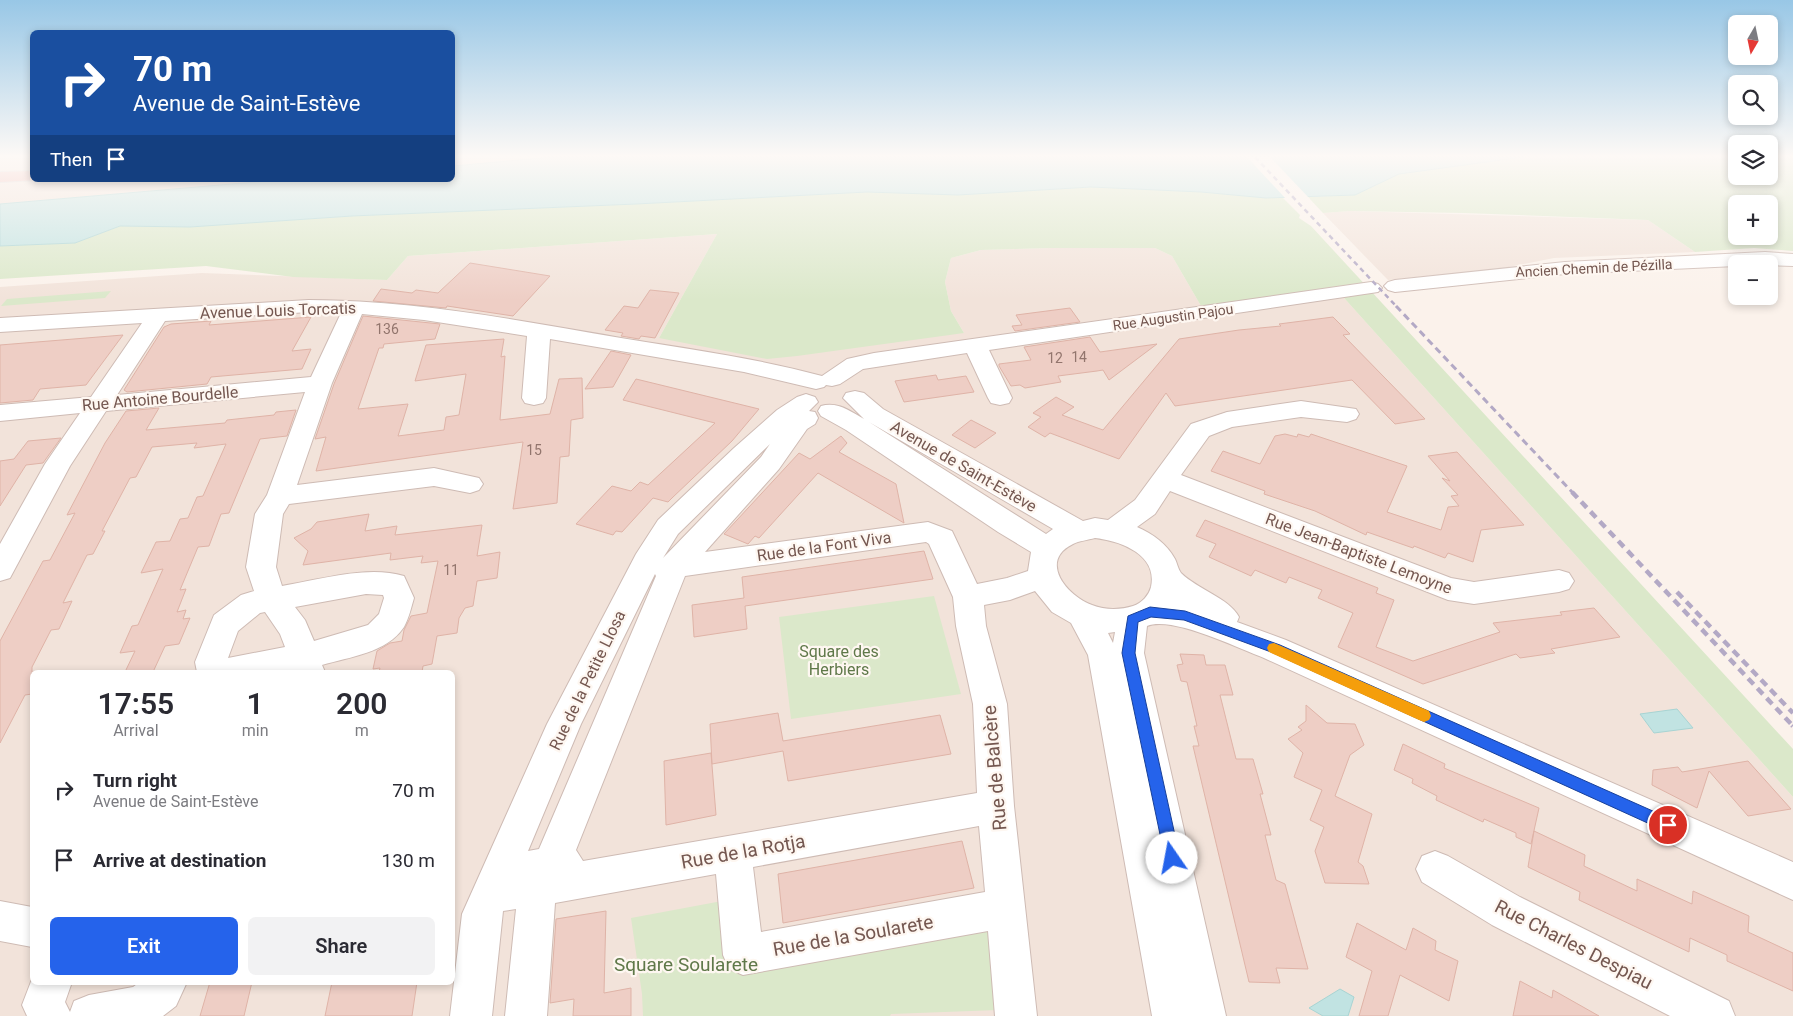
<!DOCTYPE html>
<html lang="en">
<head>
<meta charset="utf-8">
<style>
	body { margin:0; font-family:Roboto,sans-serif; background:#f2f2f3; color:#2b2b33; height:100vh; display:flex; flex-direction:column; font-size:19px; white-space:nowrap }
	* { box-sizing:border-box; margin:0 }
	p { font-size:16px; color:#7c7c81 }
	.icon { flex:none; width:28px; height:28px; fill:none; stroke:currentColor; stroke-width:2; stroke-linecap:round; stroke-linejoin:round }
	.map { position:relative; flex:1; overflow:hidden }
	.details { position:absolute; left:30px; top:670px; width:425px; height:315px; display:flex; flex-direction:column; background:#fff; border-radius:8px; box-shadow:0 2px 8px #0003 }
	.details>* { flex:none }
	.banner { position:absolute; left:30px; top:30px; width:425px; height:152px; border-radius:8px; box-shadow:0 2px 8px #0003; background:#1a4fa0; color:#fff; overflow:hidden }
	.needle { width:32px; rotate:189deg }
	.fabs { position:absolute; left:1728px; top:15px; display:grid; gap:10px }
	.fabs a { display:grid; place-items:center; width:50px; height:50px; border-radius:8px; background:#fff; box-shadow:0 2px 8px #0003; font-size:25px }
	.pin { position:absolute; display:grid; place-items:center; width:42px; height:42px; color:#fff; margin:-21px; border:2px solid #fff; border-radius:50%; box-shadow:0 1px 5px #0007 }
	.me { position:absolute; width:55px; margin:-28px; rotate:348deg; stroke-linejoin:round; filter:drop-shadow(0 0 4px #0008) }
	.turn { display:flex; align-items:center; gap:18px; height:105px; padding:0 20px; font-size:22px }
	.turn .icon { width:65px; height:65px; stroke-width:2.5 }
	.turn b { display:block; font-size:35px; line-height:42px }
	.then { display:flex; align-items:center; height:48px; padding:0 20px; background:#0003; gap:10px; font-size:19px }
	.eta { display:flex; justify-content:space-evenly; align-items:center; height:85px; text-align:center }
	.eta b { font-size:30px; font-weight:600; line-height:35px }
	.action { display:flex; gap:10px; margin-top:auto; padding:10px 20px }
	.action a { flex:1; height:58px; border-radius:8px; background:#2563eb; color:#fff; font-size:20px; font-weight:600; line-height:58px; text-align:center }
	.action a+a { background:#f2f2f3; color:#2b2b33 }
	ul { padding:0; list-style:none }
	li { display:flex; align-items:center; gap:15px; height:70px; padding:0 20px }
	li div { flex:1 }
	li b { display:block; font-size:19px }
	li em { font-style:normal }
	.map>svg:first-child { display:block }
</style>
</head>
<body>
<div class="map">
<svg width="1793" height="1016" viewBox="0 0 1793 1016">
	<rect width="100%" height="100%" fill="#fbf2eb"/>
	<path fill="#f2e3da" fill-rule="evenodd" d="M0 157H32V180H278L0 204Z
		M453 157H552L453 166Z
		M1350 211 1648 220 1695 252 1554 258 1498 269 1388 280 1323 213Z
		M717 234 659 338 964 333 951 311 945 282 951 258 981 250 1051 248H1155L1172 256 1201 306 1336 289 1793 797V1016H0V287L202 273 387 280 408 256ZM32 672H452V982H32Z"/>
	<path fill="#dbe8ca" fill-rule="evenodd" d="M1523 157H1736V176H1769V157H1793V251L1754 248 1695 252 1648 220 1464 213 1350 211 1323 213 1308 197 1355 195 1399 174ZM1736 204H1769V236H1736Z
		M1091 187 1201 192 1266 198H1283L1300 215 1299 218 1311 226 1793 749V797L1336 289 1201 306 1172 256 1155 248H1051L981 250 951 258 945 282 951 311 964 333 797 356 767 359 659 338 717 234 408 256 387 280 293 277 206 266 0 279V246L75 243 120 226 190 227 352 216 636 204 867 192 958 195Z
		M111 291 105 298 1 306 7 299Z
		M934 596 961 694 791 719 779 617Z
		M722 901 736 966 991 927 998 1010 891 1014 890 1016H643L642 994 631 918Z"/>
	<path fill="#c1e3e2" stroke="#a8d4d3" d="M552 157H1523L1399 174 1355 195 1266 198 1201 192 1091 187 958 195 867 192 636 204 352 216 190 227 120 226 75 243 0 246V204L278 180H452L453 166Z
		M1677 709 1693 728 1654 733 1640 714Z
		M1340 989 1354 997 1348 1016H1323L1309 1008Z"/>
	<path fill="#fbf2eb" d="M1247 157H1270L1310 199 1287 200Z"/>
	<path fill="#eecec5" stroke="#dfb3a7" d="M470 263 550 276 513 316 447 306 446 308 373 301 381 289 412 293 416 290 438 293Z
		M650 290 679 293 655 338 641 336 639 339 621 336 623 333 605 330 624 306 638 308Z
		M1070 308 1080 322 1015 331 1012 326 1022 325 1016 315Z
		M363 316 440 324 435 339 384 344 383 348H379L358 409 408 404 398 436 444 430 446 417 459 415 466 374 415 381 426 345 504 339 501 357 505 356 500 420 550 414 559 379 582 378 583 418 571 420 569 456 560 457 557 503 513 509 523 442 316 471 326 437 315 439 334 384Z
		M311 317 292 351 311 349 302 369 211 377 207 384 127 392 124 390 164 327 171 324 211 321 209 325Z
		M1333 317 1350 334 1343 335 1425 419 1395 424 1352 380 1175 406 1166 393 1119 459 1050 433 1045 437 1028 427 1041 417 1033 413 1056 397 1074 407 1062 415 1103 430 1179 339 1239 330 1281 326 1279 324Z
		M123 335 86 385 40 389 33 400 0 403V345Z
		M1090 337 1100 352 1157 344 1109 380 1103 370 1097 371 1058 376 1061 382 1025 388 1020 385 1011 386 999 366V364L1031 360 1024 347Z
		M611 351 631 355 613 387 585 389Z
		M936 375 938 380 966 376 974 392 904 402 895 381Z
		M636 379 759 409 732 441 672 498 668 502 653 498 622 532 616 531 613 535 576 524 612 486 631 491 640 482 648 485 715 423 623 400Z
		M159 408 146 430 225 423 227 420 274 415 276 412 296 410 287 436 260 439 229 513 221 514 209 546 198 547 180 590 186 589 177 612 186 610 183 619 190 618 179 644 165 646 153 672H125L135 651 120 653 132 626 138 625 163 569 141 573 156 542 170 541 180 519 188 518 197 497 203 496 226 444 194 448 197 443 152 447 136 477 130 478 102 531H105L93 554 87 555 63 603 72 601 59 629 51 630 32 667V694L25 695 0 743V641L43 561 50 560 75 513 67 515 105 443 126 411Z
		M971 420 996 433 975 448 952 435Z
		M1285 434 1297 437 1298 434 1309 437 1311 434 1407 466 1387 512 1441 530 1448 507 1459 506 1451 496 1458 495 1442 478 1450 481 1428 456 1457 452 1524 525 1481 530 1473 562 1448 553 1445 558 1414 546 1413 548 1367 532 1366 535 1315 511 1264 494 1265 491 1211 471 1223 451 1260 464 1275 436Z
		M841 436 847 443 839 452 896 484 904 523 818 473 759 538 755 536 748 544 724 534 799 453 810 459Z
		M61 438 43 463 26 465 0 506V461L14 459 28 441Z
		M369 514 365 531 397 526 395 535 482 525 477 556 500 552 497 578 477 581 473 606 465 608 459 618 457 633 437 636 432 664 423 666 422 672H379L380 668 373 669 377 651 390 643 402 641 404 630 411 616 427 613 438 561 421 563 423 556 390 560 391 553 303 565 308 551 294 538 311 529 317 522Z
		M1205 520 1378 588 1376 593 1394 600 1376 647 1413 661 1500 632 1493 623 1562 615 1560 612 1594 608 1620 637 1551 649 1555 653 1520 658 1516 654 1423 684 1338 647 1353 613 1318 598 1322 590 1289 577 1286 583 1255 570 1251 576 1209 557 1216 544 1196 536Z
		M924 551 933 579 745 606 747 629 694 637 692 605 744 598 742 577Z
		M1180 654 1204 655 1206 665H1225L1233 695H1220L1236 759H1253L1263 794H1260L1271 835H1265L1276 880 1285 884 1308 969 1276 968 1280 983 1249 982 1193 746H1199L1194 726H1197L1187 682 1181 681 1177 665 1183 664Z
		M1306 705 1327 723 1355 724 1364 745 1350 755 1335 796 1372 814 1358 862 1363 866 1369 884 1325 883 1315 851 1324 827 1310 820 1322 790 1294 777 1303 753 1288 739 1302 730 1298 727 1306 721Z
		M778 713 783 741 940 715 951 754 788 781 783 751 712 764 710 724Z
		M1403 744 1445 764 1444 768 1539 808 1531 844 1516 837V833L1484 819 1483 822 1436 800 1437 796 1412 783 1413 779 1394 770Z
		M711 753 716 815 666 825 664 761Z
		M1748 761 1791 809 1748 816 1709 771 1697 808 1652 785 1653 770 1678 767 1682 772Z
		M1534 831 1585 855 1584 866 1637 891V879L1692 904 1693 891 1749 916 1748 932 1793 953V991L1727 961V955L1690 938 1689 952 1579 900 1580 892 1528 867Z
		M962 841 974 888 783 923 778 874Z
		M606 911 604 993 631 988V1016H573L574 999 550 1003 556 919Z
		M1357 923 1406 950 1413 928 1436 941 1435 950 1458 961 1449 1001 1400 975 1388 1016H1359L1372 971 1346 957Z
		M1520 981 1552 998 1553 990 1599 1016H1513Z
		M210 982H252L244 1016H200Z
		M332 982H417L412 1016H325Z"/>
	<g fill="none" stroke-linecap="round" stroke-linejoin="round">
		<defs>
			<path id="minor" d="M1765 252 1793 254V266L1736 264V266L1565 274 1395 292 1388 290 1384 286 1388 282 1395 280 1565 262Z
				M1371 282 1378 284 1382 288 1378 292 989 350 1012 398 1009 403 1000 405 991 403 988 398 967 353 863 369 840 384 832 386 826 385 824 387 816 389 744 372 550 339 546 398 543 403 534 405 525 403 522 398 527 336 424 320 362 314 332 383 297 485 434 468 479 478 483 484 479 490 470 493 434 486 289 504 283 514 276 567 282 586C319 580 367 565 404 576L414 598C411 608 409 618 404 627 387 653 349 657 322 665L325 672H197L195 662 214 615 241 595 254 591 246 567 255 514 267 495 305 392 106 411 70 466 10 578 0 581V544L45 464 80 413 0 421V405L91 397 142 323 0 332V318L309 300C413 300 518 320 621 338 688 349 756 358 822 376L847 359 874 353ZM309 312 341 313 311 377 117 395 165 321ZM366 594 383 595 384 598 379 614 368 625 314 641 305 620 295 607ZM265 612 280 634 285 647 228 658 238 631 260 613Z
				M855 391 864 393 883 409 1083 521 1095 518 1108 520 1135 500 1191 424 1227 412 1301 401 1356 409 1359 414 1356 419 1347 422 1301 417 1232 427 1209 436 1181 475 1451 578 1474 582 1559 570 1569 573 1574 581 1569 589 1559 592 1474 604 1448 600 1170 491 1155 514 1137 527C1153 534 1166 543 1175 559 1177 563 1178 569 1181 573 1197 589 1229 598 1239 617L1237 622 1286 640 1793 862V900L1264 658C1237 648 1173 616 1147 626L1144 653 1226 1016H1152L1088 655 1071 623 1052 612 1035 591 1010 600 984 605 986 626 1007 704 1014 806 1037 1016H995L988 931 743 975 729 969 723 955 716 874 555 903 547 1016H505L516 909 503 911 492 1016H450L462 914 547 724 636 554 658 520 734 448 777 410 797 397 806 394 815 397 818 402 809 411 815 412 818 418 815 424 807 429 779 469 705 552 928 522 952 531 977 584 1007 578 1028 571 1031 552 998 532 846 430 821 416 818 411 821 406C837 401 850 411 864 419L843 398 846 393ZM869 422 1053 529 1046 534ZM770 444 761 457 663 558 678 534ZM1095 538C1120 541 1158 554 1151 587 1149 595 1142 603 1133 606 1121 610 1104 610 1092 605 1067 596 1038 561 1073 544 1079 541 1088 540 1095 538ZM926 542 929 544 953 597 956 626 973 704 977 793 583 861 576 850 685 576ZM655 574 656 576 539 849 528 851 581 724ZM1115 632 1113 643 1108 633ZM979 826 985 892 761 932 753 867Z
				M1435 851 1448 856 1520 897 1729 1001 1735 1016H1670L1492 925 1422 882 1416 869 1422 856Z
				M0 901 32 907V947L0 941Z
				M32 979V982H72L65 1002 70 1012 74 1001 89 995 133 987 140 982H187L176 1006 163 1016H27L22 1005Z"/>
			<path id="highway" d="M32 171V180H37L0 182V172Z"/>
		</defs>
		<use href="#minor" stroke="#cebbb4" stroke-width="2"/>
		<use href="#highway" stroke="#d8d0ce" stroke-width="2"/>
		<use href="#minor" fill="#fff" fill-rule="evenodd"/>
		<use href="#highway" fill="#eeafa9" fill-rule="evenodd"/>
		<path stroke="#b3a9c5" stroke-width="2.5" stroke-dasharray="5 4" stroke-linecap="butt" d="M1255 157 1397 307"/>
		<path stroke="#b3a9c5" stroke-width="3" stroke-dasharray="7 4.5" stroke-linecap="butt" d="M1396 306 1573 493"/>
		<path stroke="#b3a9c5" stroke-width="4.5" stroke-dasharray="8 5.5" stroke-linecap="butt" d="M1572 492 1793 726
			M1677 592 1793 713"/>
		<path stroke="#b3a9c5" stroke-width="5" stroke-dasharray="10 7" stroke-linecap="butt" d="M1792 725 1793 726"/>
	</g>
	<linearGradient id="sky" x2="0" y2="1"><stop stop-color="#98c7e6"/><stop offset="0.52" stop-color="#fdf9f6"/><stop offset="1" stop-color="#fdf9f6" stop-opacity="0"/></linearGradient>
	<rect width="1793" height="300" fill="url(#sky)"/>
	<path fill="#2563eb" stroke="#184099" d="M1150 607 1185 611 1280 645 1673 820 1676 825 1673 830 1668 832 1663 830 1271 652 1184 620 1151 617 1138 622 1135 653 1180 858 1177 863 1172 865 1166 863 1122 653 1128 616Z"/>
	<path fill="#f59e0b" d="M1274 643 1429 711 1431 716 1429 720 1424 722 1419 720 1269 652 1267 648 1269 644Z"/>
	<g text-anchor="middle" stroke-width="4.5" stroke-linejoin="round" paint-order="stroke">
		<g font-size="14" fill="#745750" stroke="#fef7f1">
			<text transform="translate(1594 268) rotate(-3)" y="5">Ancien Chemin de Pézilla</text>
			<text transform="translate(1173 317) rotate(-8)" y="5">Rue Augustin Pajou</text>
		</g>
		<g font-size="14" fill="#92756d">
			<text x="387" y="334">136</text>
			<text x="1079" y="362">14</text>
			<text x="1055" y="363">12</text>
			<text x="534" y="455">15</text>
			<text x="451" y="575">11</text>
		</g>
		<g font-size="16" fill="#745750" stroke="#fef7f1">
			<text transform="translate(278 310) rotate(-2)" y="6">Avenue Louis Torcatis</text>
			<text transform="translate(160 398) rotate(-5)" y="6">Rue Antoine Bourdelle</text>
			<text transform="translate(964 466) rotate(30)" y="6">Avenue de Saint-Estève</text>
			<text transform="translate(824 546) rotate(-8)" y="6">Rue de la Font Viva</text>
			<text transform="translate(1359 553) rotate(21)" y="6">Rue Jean-Baptiste Lemoyne</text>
			<text transform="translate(587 680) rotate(-64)" y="6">Rue de la Petite Llosa</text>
		</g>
		<g font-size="16" fill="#5f7849" stroke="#fef7f1">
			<text x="839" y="657">Square des<tspan x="839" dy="18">Herbiers</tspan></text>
		</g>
		<g font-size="19" fill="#745750" stroke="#fef7f1">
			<text transform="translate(994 768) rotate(-95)" y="7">Rue de Balcère</text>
			<text transform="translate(743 851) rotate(-10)" y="7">Rue de la Rotja</text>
			<text transform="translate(853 935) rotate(-10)" y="7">Rue de la Soularete</text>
			<text transform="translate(1574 944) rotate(27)" y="7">Rue Charles Despiau</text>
		</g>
		<g font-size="19" fill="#5f7849" stroke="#fef7f1">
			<text x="686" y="971">Square Soularete</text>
		</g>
	</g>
</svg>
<div class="fabs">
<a><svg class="needle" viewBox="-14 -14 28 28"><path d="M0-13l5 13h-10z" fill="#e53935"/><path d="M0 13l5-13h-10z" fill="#7c7c81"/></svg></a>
<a><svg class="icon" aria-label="search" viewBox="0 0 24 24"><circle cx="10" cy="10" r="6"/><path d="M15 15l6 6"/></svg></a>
<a><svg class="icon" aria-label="layers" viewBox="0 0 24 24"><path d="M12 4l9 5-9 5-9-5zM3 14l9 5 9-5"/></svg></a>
<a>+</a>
<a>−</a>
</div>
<div class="pin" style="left:1668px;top:825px;background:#d93025"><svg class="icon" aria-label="arrive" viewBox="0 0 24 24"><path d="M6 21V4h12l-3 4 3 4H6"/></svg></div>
<svg class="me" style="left:1172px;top:858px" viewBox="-20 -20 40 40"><circle r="19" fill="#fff"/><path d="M0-13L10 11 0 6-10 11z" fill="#2563eb"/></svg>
<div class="banner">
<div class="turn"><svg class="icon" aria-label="right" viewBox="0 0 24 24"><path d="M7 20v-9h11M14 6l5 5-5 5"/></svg><div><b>70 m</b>Avenue de Saint-Estève</div></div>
<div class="then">Then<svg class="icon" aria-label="arrive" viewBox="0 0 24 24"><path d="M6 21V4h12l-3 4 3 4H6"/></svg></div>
</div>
<section class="details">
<div class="eta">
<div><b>17:55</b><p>Arrival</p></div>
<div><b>1</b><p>min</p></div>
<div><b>200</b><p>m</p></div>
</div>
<ul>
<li><svg class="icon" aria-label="right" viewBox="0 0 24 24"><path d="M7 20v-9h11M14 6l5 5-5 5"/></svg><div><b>Turn right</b><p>Avenue de Saint-Estève</p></div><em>70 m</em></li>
<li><svg class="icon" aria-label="arrive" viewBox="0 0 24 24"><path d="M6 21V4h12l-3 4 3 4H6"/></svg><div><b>Arrive at destination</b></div><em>130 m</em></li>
</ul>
<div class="action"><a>Exit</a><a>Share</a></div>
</section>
</div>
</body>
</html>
